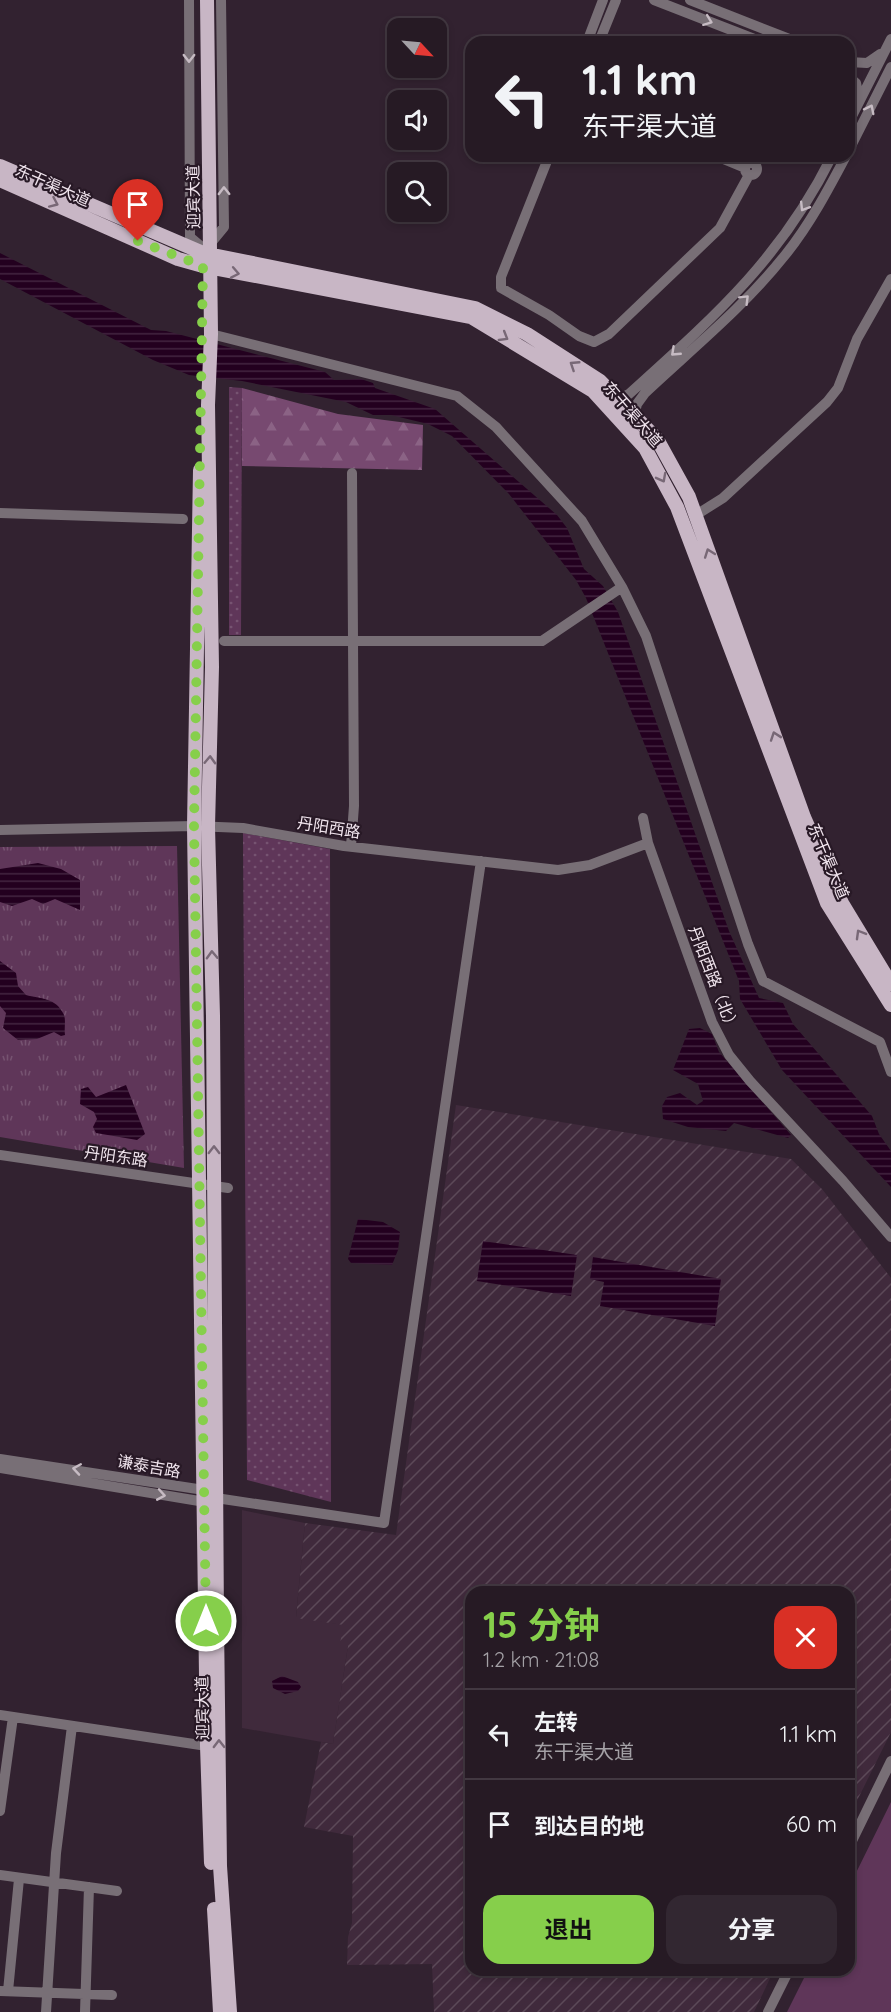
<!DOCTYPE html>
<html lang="zh">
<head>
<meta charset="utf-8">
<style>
	body { margin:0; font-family:Quicksand,"Noto Sans SC",sans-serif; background:#322731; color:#f1f3f6; height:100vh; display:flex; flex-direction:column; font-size:22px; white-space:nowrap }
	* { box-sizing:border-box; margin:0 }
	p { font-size:20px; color:#a4a1a6 }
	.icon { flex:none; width:33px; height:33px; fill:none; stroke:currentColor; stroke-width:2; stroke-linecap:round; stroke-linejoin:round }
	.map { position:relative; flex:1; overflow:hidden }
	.panel { position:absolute; left:465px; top:1586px; width:390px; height:390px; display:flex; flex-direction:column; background:#261a24; border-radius:18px; box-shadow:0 3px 9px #0003,0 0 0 2px #423841 }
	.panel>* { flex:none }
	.banner { position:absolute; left:465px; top:36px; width:390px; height:126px; border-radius:18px; box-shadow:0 3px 9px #0003,0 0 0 2px #423841; background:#261a24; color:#f1f3f6; overflow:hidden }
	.needle { width:39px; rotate:116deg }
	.buttons { position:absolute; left:387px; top:18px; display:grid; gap:12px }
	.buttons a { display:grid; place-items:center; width:60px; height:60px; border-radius:12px; background:#261a24; box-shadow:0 3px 9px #0003,0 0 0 2px #423841; font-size:30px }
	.pin { position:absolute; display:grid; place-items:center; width:51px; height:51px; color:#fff; margin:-62px -26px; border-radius:50% 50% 50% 0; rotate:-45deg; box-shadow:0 0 6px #0007 }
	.pin .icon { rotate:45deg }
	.me { position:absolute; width:66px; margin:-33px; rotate:0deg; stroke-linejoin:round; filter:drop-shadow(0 0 4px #0008) }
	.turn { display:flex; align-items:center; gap:21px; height:126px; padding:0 18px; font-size:27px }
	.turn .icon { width:78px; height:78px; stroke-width:2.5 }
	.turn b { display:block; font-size:42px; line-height:51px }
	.round { display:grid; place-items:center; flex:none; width:63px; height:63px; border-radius:18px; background:#322731 }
	.headline { display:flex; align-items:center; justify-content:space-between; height:102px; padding:0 18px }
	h1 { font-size:36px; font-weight:700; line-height:45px; color:#86cf4b }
	.cta { display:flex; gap:12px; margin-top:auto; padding:12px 18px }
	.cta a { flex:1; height:69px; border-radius:18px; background:#86cf4b; color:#111; font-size:24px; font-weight:700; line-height:69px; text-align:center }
	.cta a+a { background:#322731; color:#f1f3f6 }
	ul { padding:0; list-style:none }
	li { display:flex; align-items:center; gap:18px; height:90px; padding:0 18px; border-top:2px solid #423841 }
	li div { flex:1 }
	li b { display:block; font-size:22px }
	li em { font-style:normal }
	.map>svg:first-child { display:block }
</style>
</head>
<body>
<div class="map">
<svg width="891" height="2012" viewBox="0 0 891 2012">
	<defs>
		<pattern id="industrial-furrows" width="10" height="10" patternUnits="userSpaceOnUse" patternTransform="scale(1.5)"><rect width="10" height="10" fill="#402a3c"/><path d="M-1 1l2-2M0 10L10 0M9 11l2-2" fill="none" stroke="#5c4958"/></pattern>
		<pattern id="grass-dots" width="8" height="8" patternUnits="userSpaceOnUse" patternTransform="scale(1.5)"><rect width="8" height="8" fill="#5f3659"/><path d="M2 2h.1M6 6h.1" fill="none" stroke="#765371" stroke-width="1.8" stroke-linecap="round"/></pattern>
		<pattern id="forest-firs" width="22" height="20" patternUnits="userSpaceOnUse" patternTransform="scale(1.5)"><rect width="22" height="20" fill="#774970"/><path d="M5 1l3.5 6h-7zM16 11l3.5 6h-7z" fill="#8b6385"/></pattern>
		<pattern id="park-tufts" width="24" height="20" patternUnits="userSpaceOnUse" patternTransform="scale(1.5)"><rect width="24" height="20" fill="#5f3659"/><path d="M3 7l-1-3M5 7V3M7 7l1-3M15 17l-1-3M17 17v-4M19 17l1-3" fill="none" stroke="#765371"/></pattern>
		<pattern id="water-rules" width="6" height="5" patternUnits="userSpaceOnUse" patternTransform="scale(1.5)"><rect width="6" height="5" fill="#23001f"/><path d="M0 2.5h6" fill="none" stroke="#432540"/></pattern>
	</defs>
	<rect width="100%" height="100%" fill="#322230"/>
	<path fill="#402a3c" d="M242 1510 305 1523 296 1617 344 1625 348 1646 333 1744 242 1728Z"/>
	<path fill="url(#industrial-furrows)" d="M456 1105 791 1159 822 1189 891 1278V1732L849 1817V1592H471V1970H774L754 2012H434L432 1964 347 1965 348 1937 352 1923 353 1836 304 1827 321 1742 333 1744 348 1646 340 1644 343 1625 296 1618 305 1523 396 1535Z"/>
	<path fill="url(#grass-dots)" d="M229 387 242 388 241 635H229Z
		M243 833 330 849 331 1502 247 1480Z"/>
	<path fill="url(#forest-firs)" d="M242 388 338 414 423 425 422 470 242 466Z"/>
	<path fill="url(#park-tufts)" d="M177 846 184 1168 0 1137V847Z"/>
	<path fill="#5f3659" d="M891 1802V2012H787L808 1970H849V1887Z"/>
	<path fill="url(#water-rules)" d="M0 253 151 330 166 331 325 372 334 380 361 379 373 383 375 388 435 409 557 515 567 528 584 569 603 586 618 612 729 931 759 998 783 1003 793 1024 872 1116 879 1134 891 1151V1187L782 1070 740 999 739 981 586 598 576 580 509 494 452 436 428 424 391 415H373L346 402 242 381 189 375 153 360 0 279Z
		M38 863 61 869 80 880V910L55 899 43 904 32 899 12 906 0 902V869Z
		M0 961 16 973 18 986 26 995C40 999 56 997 64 1015 66 1020 64 1029 65 1035L61 1036 54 1032 37 1039 18 1040 3 1028 6 1013 0 1006Z
		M700 1028 712 1034 719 1052 791 1135 788 1138 734 1123 726 1131 688 1127 663 1119 662 1106 667 1097 680 1093 697 1105 703 1101 698 1084 673 1070 689 1029Z
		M126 1085 145 1134 137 1140 96 1133 93 1127 97 1119 94 1112 80 1104 81 1089 88 1087 96 1097Z
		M358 1219 383 1222 400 1232 398 1250 392 1265 351 1263 348 1259Z
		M483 1241 577 1255 571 1296 477 1281Z
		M593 1257 721 1279 715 1326 600 1306 604 1282 590 1279Z
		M282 1676 298 1682 301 1687 298 1691 285 1694 273 1688 272 1681Z"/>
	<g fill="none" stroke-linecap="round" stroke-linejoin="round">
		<path stroke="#786f76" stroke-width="10" d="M189 0 190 237 203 248
			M654 0 762 42
			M690 0 797 42
			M587 42 603 0
			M599 42 616 0
			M849 62 867 63 880 54
			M849 77 856 83 859 99
			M849 122 891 39
			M849 150 891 67
			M549 156 501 277V288L549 315 579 336 594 342 609 334 720 228 749 175
			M716 156 745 168
			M745 169a6 6 0 1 1 12 0a6 6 0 1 1-12 0Z
			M210 244 224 227 221 0
			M211 334 457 396 496 427 582 521 622 587 646 636 748 944 763 981 880 1042 891 1072
			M614 402 629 394C713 318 781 259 832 156
			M634 416 637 404 645 393C693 348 745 306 786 254 810 224 828 190 846 156
			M0 513 183 519
			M696 515 723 498 827 402 838 388 857 339 891 279
			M224 641H542L622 587
			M643 818 648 843 712 1022 729 1055 750 1081 843 1181 891 1237
			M0 830 194 826 243 828 344 846 558 870 590 865 648 843
			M351 846 354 806 352 473
			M0 1155 228 1188
			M0 1459 204 1490 216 1498 384 1523 481 861
			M0 1468 205 1502 210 1500
			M0 1715 207 1746
			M0 1811 13 1717
			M849 1847 891 1761
			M0 1875 117 1891
			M0 1991 112 1995
			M8 1991 19 1879
			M46 2012 56 1853 72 1726
			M85 2012 89 1887
			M768 2012 789 1970"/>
		<path stroke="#c8b6c5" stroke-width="14" d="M207 0 211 334 208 405 212 667 208 827 213 1016 217 1623 220 1866 230 2012
			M0 166 203 253 475 308 527 334 600 381 657 439 689 497 804 817 842 903 891 984
			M0 180 178 259 203 266 471 317 593 391 645 448 677 507 827 903 891 1005
			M200 470 194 826 207 1746 211 1863
			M214 1909 220 2012"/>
	</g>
	<defs><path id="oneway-chevron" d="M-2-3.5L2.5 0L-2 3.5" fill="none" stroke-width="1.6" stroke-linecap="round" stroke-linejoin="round" transform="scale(1.5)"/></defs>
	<g stroke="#c6bbc3">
		<use href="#oneway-chevron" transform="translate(708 21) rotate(21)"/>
		<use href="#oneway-chevron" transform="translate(189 58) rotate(90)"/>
		<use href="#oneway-chevron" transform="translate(870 109) rotate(-63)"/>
		<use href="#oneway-chevron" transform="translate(224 191) rotate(-91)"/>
		<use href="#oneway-chevron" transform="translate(804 207) rotate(122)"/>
		<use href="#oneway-chevron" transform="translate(745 299) rotate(-45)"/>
		<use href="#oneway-chevron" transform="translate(675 352) rotate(137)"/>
		<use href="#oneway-chevron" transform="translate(77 1469) rotate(-171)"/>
		<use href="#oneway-chevron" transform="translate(161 1495) rotate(10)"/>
	</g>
	<g stroke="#786876">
		<use href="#oneway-chevron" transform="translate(54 203) rotate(24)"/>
		<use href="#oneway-chevron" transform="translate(235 273) rotate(11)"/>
		<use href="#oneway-chevron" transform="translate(504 337) rotate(31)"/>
		<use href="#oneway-chevron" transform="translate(574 365) rotate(-147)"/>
		<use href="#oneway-chevron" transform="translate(662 478) rotate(62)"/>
		<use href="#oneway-chevron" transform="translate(709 553) rotate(-110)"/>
		<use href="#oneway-chevron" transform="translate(775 736) rotate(-109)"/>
		<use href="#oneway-chevron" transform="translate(210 760) rotate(-88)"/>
		<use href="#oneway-chevron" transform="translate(860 934) rotate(-120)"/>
		<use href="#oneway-chevron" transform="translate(212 955) rotate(-92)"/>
		<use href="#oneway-chevron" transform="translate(214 1150) rotate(-90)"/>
		<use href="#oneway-chevron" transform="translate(219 1744) rotate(-91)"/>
	</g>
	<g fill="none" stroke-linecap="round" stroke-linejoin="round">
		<path stroke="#86cf4b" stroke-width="10" stroke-dasharray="0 18" d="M138 241 203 266 194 826 206 1621"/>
	</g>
	<g text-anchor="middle" stroke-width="4.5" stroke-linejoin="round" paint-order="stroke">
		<g font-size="16" fill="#f0e4ed" stroke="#281926">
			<text transform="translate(53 185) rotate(24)" y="6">东干渠大道</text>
			<text transform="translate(193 197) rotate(-91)" y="6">迎宾大道</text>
			<text transform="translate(633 414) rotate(49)" y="6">东干渠大道</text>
			<text transform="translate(329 827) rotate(9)" y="6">丹阳西路</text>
			<text transform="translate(829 861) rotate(67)" y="6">东干渠大道</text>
			<text transform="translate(714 979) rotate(69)" y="6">丹阳西路（北）</text>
			<text transform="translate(116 1156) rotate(8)" y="6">丹阳东路</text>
			<text transform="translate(149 1466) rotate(10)" y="6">谦泰吉路</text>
			<text transform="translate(202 1708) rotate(-91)" y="6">迎宾大道</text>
		</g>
	</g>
</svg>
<div class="buttons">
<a><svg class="needle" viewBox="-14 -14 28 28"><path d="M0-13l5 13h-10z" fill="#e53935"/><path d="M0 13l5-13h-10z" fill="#a4a1a6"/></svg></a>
<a><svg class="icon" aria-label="sound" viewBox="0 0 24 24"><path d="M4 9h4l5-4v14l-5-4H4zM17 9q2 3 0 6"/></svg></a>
<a><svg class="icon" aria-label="search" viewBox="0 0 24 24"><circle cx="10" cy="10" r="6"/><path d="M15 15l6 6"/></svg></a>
</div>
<div class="pin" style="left:138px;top:241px;background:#d93025"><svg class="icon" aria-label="arrive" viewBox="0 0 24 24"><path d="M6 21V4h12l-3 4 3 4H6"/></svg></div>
<svg class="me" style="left:206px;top:1621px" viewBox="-20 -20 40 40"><circle r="17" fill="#86cf4b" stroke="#fff" stroke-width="3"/><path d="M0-11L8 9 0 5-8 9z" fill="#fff"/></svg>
<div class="banner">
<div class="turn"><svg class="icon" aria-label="left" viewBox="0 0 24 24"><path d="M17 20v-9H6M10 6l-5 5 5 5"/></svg><div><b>1.1 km</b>东干渠大道</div></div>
</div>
<section class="panel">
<div class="headline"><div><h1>15 分钟</h1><p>1.2 km · 21:08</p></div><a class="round" style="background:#d93025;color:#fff"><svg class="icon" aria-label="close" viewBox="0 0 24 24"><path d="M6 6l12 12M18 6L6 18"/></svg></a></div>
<ul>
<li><svg class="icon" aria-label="left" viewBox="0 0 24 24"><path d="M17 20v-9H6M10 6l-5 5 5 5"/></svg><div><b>左转</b><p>东干渠大道</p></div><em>1.1 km</em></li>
<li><svg class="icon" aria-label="arrive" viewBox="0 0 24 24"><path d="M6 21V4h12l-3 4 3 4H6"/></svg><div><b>到达目的地</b></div><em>60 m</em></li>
</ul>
<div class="cta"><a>退出</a><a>分享</a></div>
</section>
</div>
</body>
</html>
